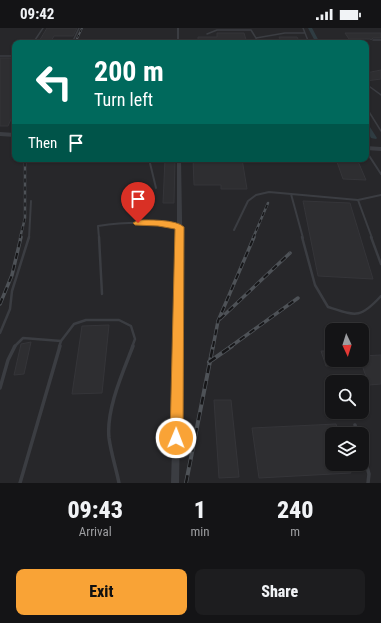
<!DOCTYPE html>
<html lang="en">
<head>
<meta charset="utf-8">
<style>
	body { margin:0; font-family:"Roboto Condensed",sans-serif; background:#1d1d1f; color:#f1f3f6; height:100vh; display:flex; flex-direction:column; font-size:15px; white-space:nowrap }
	* { box-sizing:border-box; margin:0 }
	p { font-size:13px; color:#9d9ea1 }
	.icon { flex:none; width:22px; height:22px; fill:none; stroke:currentColor; stroke-width:2; stroke-linecap:round; stroke-linejoin:round }
	.map { position:relative; height:455px; overflow:hidden }
	.panel { display:flex; flex-direction:column; background:#141416; flex:1 }
	.panel>* { flex:none }
	.banner { position:absolute; left:12px; top:12px; width:357px; height:122px; border-radius:8px; box-shadow:0 1px 3px #0004,0 0 0 1px #333335; background:#00695c; color:#fff; overflow:hidden }
	.needle { width:26px; rotate:176deg }
	.fabs { position:absolute; left:325px; top:295px; display:grid; gap:8px }
	.fabs a { display:grid; place-items:center; width:44px; height:44px; border-radius:8px; background:#141416; box-shadow:0 1px 3px #0004,0 0 0 1px #333335; font-size:20px }
	.pin { position:absolute; display:grid; place-items:center; width:34px; height:34px; color:#fff; margin:-41px -17px; border-radius:50% 50% 50% 0; rotate:-45deg; box-shadow:0 0 4px #0007 }
	.pin .icon { rotate:45deg }
	.me { position:absolute; width:44px; margin:-22px; rotate:1deg; stroke-linejoin:round; filter:drop-shadow(0 0 3px #0008) }
	.turn { display:flex; align-items:center; gap:14px; height:84px; padding:0 16px; font-size:18px }
	.turn .icon { width:52px; height:52px; stroke-width:2.5 }
	.turn b { display:block; font-size:28px; line-height:34px }
	.then { display:flex; align-items:center; height:38px; padding:0 16px; background:#0003; gap:8px; font-size:15px }
	.eta { display:flex; justify-content:space-evenly; align-items:center; height:68px; text-align:center }
	.eta b { font-size:24px; font-weight:800; line-height:28px }
	.action { display:flex; gap:8px; margin-top:auto; padding:8px 16px }
	.action a { flex:1; height:46px; border-radius:8px; background:#f9a336; color:#111; font-size:16px; font-weight:800; line-height:46px; text-align:center }
	.action a+a { background:#1d1d1f; color:#f1f3f6 }
	.status { display:flex; justify-content:space-between; align-items:center; height:28px; padding:0 20px; background:#141416; direction:ltr }
	.status svg { height:11px; fill:currentColor }
	.map>svg:first-child { display:block }
</style>
</head>
<body>
<div class="status"><b>09:42</b><svg viewBox="0 0 49 12"><path d="M0 12V9h3v3zM5 12V6h3v6zM10 12V3h3v9zM15 12V0h3v12zM26 1h20v11H26zM47 4h2v5h-2z"/></svg></div>
<div class="map">
<svg width="381" height="455" viewBox="0 0 381 455">
	<rect width="100%" height="100%" fill="#1b1b1d"/>
	<path fill="#27272a" fill-rule="evenodd" d="M0 0H381V455H0ZM15 15H366V131H15ZM332 302H362V332H332ZM332 354H362V384H332ZM332 406H362V436H332Z"/>
	<g fill="none" stroke-linecap="round" stroke-linejoin="round">
		<path fill="#2f3c42" fill-rule="evenodd" d="M308 0H312L320 15H316Z
			M366 95 368 96 377 110 376 111 371 110 366 100Z"/>
	</g>
	<path fill="#2e2e31" stroke="#353539" d="M47 0H77L73 8H54L50 15H38Z
		M217 5H244L247 15H198V9H217Z
		M345 5H381V10H373L371 12 370 11H349Z
		M279 9H297L300 15H282Z
		M0 30H15V82L8 98H0Z
		M381 42V51L366 53V45Z
		M165 131H175L174 175H163Z
		M193 131H242L247 161H221V157H194Z
		M336 131H357L366 152 343 151Z
		M303 173 350 175 373 251 318 248Z
		M109 297 102 365 72 366 82 298Z
		M31 314 24 346 14 347 21 316Z
		M321 323H332V332H362V328L381 327V356L369 357 362 337 326 338Z
		M214 372H231L239 449 219 450Z
		M336 396 339 406H332V436H348L351 445 259 450 252 400Z"/>
	<g fill="none" stroke-linecap="round" stroke-linejoin="round">
		<path stroke="#3b3d42" stroke-width="1.5" d="M303 0 309 15
			M207 6 217 2H251L256 10
			M373 12H381
			M33 15 43 0
			M72 15 79 0
			M257 15 256 10 285 5H305
			M0 28H15
			M366 56 381 67
			M366 79 381 103
			M366 122 367 124"/>
		<path stroke="#3b3d42" stroke-width="2" d="M366 123 381 146
			M149 131 156 160
			M291 166 303 210
			M358 172 372 210
			M234 202 248 173 256 167 269 164 358 172 381 167
			M29 210 31 173
			M99 210 98 198C125 194 152 193 179 199"/>
		<path stroke="#3b3d42" stroke-width="2.5" d="M99 209 102 266
			M302 209 315 257 328 279C356 288 360 291 381 268
			M371 209 381 236
			M0 305 10 281 12 263 29 209
			M14 319 23 310 61 313 74 296 86 292H119L131 298 135 311 132 319
			M59 319 61 313"/>
		<path stroke="#3b3d42" stroke-width="3.5" d="M0 360 8 332 15 318
			M355 397 358 406
			M362 421 369 446 368 455
			M20 455 60 318
			M119 455C116 440 111 425 109 410 106 381 123 344 133 318"/>
		<path fill="#3b3d42" fill-rule="evenodd" d="M177 0H179V15H177Z
			M177 131H181L183 247 179 455H171L177 247Z"/>
		<path fill="#3b3d42" fill-rule="evenodd" d="M0 104 15 105V109L0 108Z
			M366 118 381 119V123L366 122Z"/>
		<defs>
			<path id="rail-far3" d="M75 15 82 0"/>
			<path id="rail-far2" d="M20 210 25 190V131
				M253 210 268 175"/>
			<path id="rail-far1" d="M0 276 12 247 21 209
				M220 291 290 225
				M213 319 218 293 254 209
				M230 319 298 270"/>
			<path id="rail" d="M209 334 232 318
				M186 455 213 318"/>
		</defs>
		<use href="#rail-far3" stroke="#4e5257" stroke-width="2"/>
		<use href="#rail-far2" stroke="#4e5257" stroke-width="2.5"/>
		<use href="#rail-far1" stroke="#4e5257" stroke-width="3.5"/>
		<use href="#rail" stroke="#4e5257" stroke-width="4"/>
		<use href="#rail-far3" stroke="#161618" stroke-width="1" stroke-dasharray="3" stroke-linecap="butt"/>
		<use href="#rail-far2" stroke="#161618" stroke-width="1.5" stroke-dasharray="4" stroke-linecap="butt"/>
		<use href="#rail-far1" stroke="#161618" stroke-width="2" stroke-dasharray="6" stroke-linecap="butt"/>
		<use href="#rail" stroke="#161618" stroke-width="2.5" stroke-dasharray="8" stroke-linecap="butt"/>
	</g>
	<path fill="#f9a336" stroke="#a26a23" d="M138 192C148 192 176 191 184 199L183 410 181 415 176 417 172 415 170 410 175 201 158 198 135 197 133 195Z"/>
</svg>
<div class="fabs">
<a><svg class="needle" viewBox="-14 -14 28 28"><path d="M0-13l5 13h-10z" fill="#e53935"/><path d="M0 13l5-13h-10z" fill="#9d9ea1"/></svg></a>
<a><svg class="icon" aria-label="search" viewBox="0 0 24 24"><circle cx="10" cy="10" r="6"/><path d="M15 15l6 6"/></svg></a>
<a><svg class="icon" aria-label="layers" viewBox="0 0 24 24"><path d="M12 4l9 5-9 5-9-5zM3 14l9 5 9-5"/></svg></a>
</div>
<div class="pin" style="left:138px;top:195px;background:#d93025"><svg class="icon" aria-label="arrive" viewBox="0 0 24 24"><path d="M6 21V4h12l-3 4 3 4H6"/></svg></div>
<svg class="me" style="left:176px;top:410px" viewBox="-20 -20 40 40"><circle r="17" fill="#f9a336" stroke="#fff" stroke-width="3"/><path d="M0-11L8 9 0 5-8 9z" fill="#fff"/></svg>
<div class="banner">
<div class="turn"><svg class="icon" aria-label="left" viewBox="0 0 24 24"><path d="M17 20v-9H6M10 6l-5 5 5 5"/></svg><div><b>200 m</b>Turn left</div></div>
<div class="then">Then<svg class="icon" aria-label="arrive" viewBox="0 0 24 24"><path d="M6 21V4h12l-3 4 3 4H6"/></svg></div>
</div>
</div>
<section class="panel">
<div class="eta">
<div><b>09:43</b><p>Arrival</p></div>
<div><b>1</b><p>min</p></div>
<div><b>240</b><p>m</p></div>
</div>
<div class="action"><a>Exit</a><a>Share</a></div>
</section>
</body>
</html>
